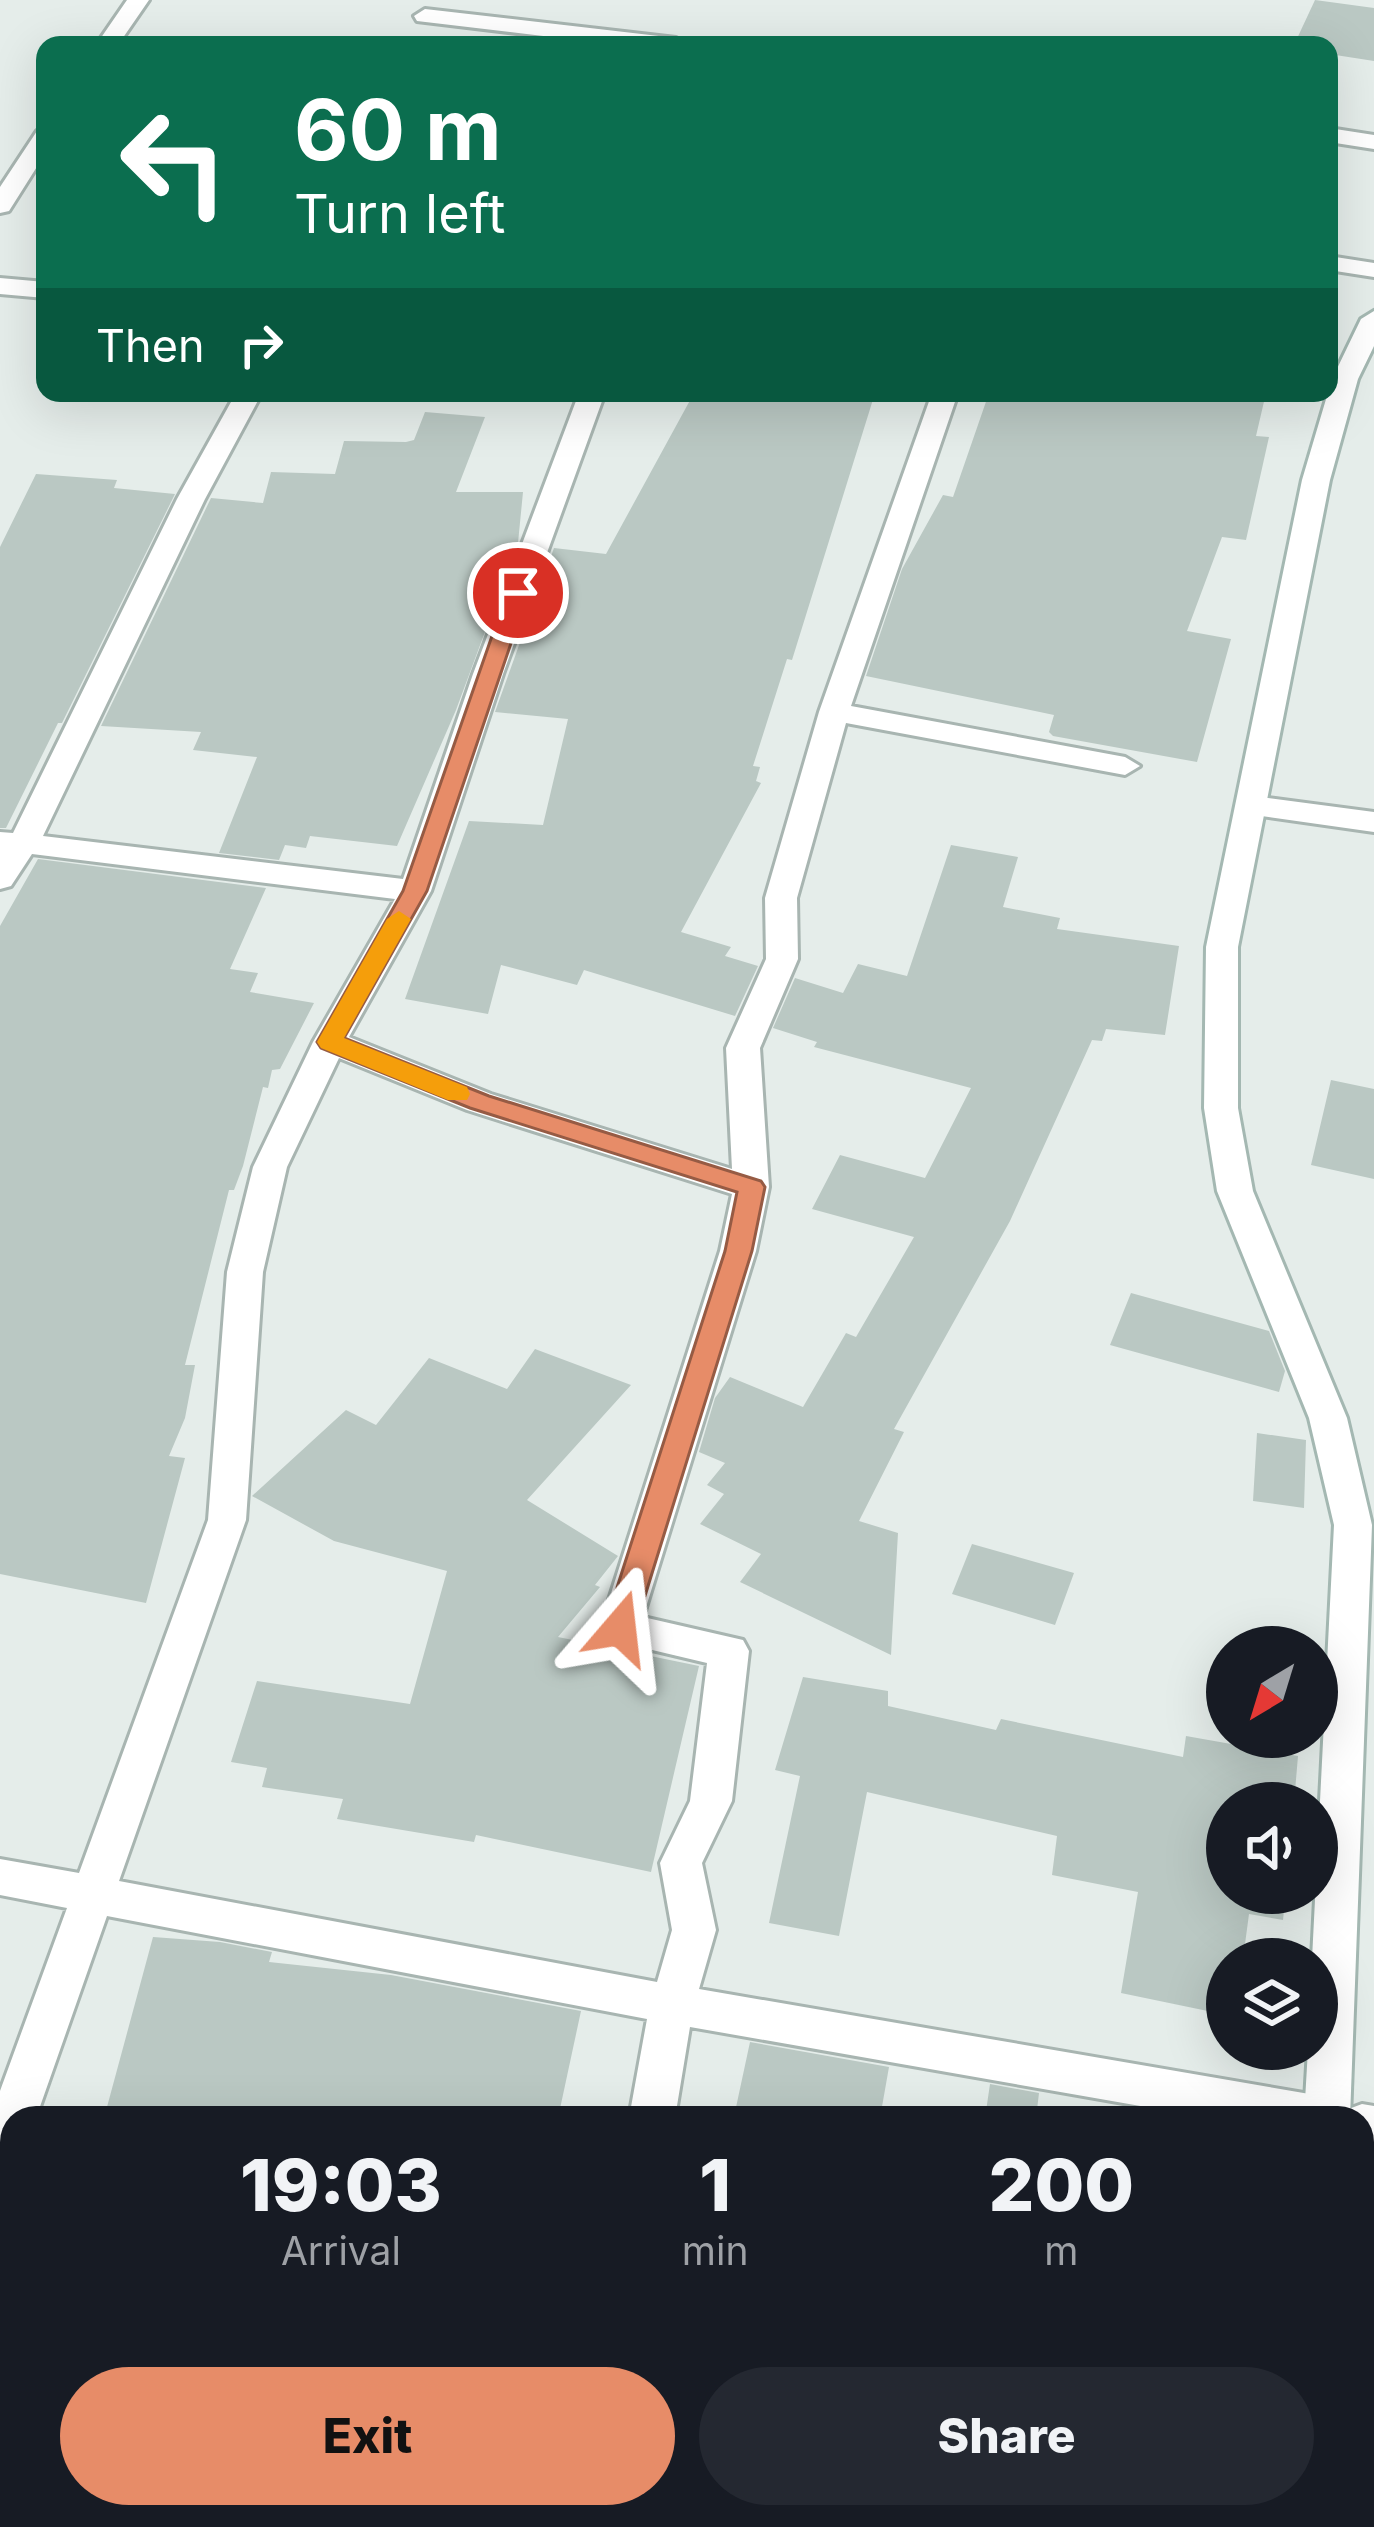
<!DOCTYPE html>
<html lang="en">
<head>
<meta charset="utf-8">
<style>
	body { margin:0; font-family:Inter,sans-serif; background:#242831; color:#f1f3f6; height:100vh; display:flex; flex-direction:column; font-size:45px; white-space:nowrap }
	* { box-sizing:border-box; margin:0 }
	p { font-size:39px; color:#9ea1a6 }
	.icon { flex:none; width:66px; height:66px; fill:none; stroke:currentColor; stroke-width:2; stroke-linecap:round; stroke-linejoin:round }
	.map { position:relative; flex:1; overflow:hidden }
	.side { position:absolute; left:0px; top:2106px; width:1374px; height:423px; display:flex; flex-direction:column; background:#171b24; border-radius:36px 36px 0 0; box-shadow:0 12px 48px #0002 }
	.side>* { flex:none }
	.top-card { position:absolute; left:36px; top:36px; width:1302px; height:366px; border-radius:24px; box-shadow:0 12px 48px #0002; background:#0b6e4f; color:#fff; overflow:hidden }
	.needle { width:78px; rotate:218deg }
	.controls { position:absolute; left:1206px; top:1626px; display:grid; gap:24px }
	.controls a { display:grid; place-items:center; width:132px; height:132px; border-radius:50%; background:#171b24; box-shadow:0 12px 48px #0002; font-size:60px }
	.pin { position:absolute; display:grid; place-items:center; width:102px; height:102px; color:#fff; margin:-51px; border:6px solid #fff; border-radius:50%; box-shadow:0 3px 12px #0007 }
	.me { position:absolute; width:132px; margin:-66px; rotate:17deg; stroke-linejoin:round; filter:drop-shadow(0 0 9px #0008) }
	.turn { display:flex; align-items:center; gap:42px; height:252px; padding:0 60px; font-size:54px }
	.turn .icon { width:156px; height:156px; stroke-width:2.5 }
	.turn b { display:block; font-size:84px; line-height:102px }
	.then { display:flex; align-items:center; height:114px; padding:0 60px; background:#0003; gap:24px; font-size:45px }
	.eta { display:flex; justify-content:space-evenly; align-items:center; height:204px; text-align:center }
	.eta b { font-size:72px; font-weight:800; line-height:84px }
	.cta { display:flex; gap:24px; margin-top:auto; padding:24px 60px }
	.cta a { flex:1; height:138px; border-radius:72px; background:#e78c68; color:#111; font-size:48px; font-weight:800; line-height:138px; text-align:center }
	.cta a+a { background:#242831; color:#f1f3f6 }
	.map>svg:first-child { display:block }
</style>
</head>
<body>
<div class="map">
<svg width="1374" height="2527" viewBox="0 0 1374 2527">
	<rect width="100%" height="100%" fill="#e5edea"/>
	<path fill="#bac8c3" d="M1315 0 1374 8V61L1329 54V45H1294Z
		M694 393H875L792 660 787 659 753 766 760 767 756 781 761 783 681 932 731 947 725 956 758 966 735 1016 584 970 577 985 501 965 488 1014 405 999 469 821 543 825 568 719 495 712 554 548 606 554Z
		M989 393H1266L1256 436 1269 437 1246 540 1222 537 1187 631 1231 639 1197 762 1053 736 1049 732 1054 715 866 676 902 569 943 495 953 497Z
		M425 412 485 417 456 492H523L518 543 456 710 397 846 310 836 306 848 285 845 279 860 219 853 257 757 193 750 201 732 101 726 211 498 263 503 271 472 335 474 344 441 406 442 414 440Z
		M36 474 117 480 114 488 175 494 62 723H58L6 828H0V547Z
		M951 845 1018 857 1003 907 1060 918 1057 929 1179 946 1165 1035 1106 1029 1102 1041 1092 1040 1010 1221 894 1429 904 1432 859 1521 898 1533 891 1655 740 1582 761 1554 700 1524 724 1494 707 1485 725 1463 699 1452 715 1398 730 1377 803 1407 846 1333 856 1337 914 1237 812 1209 840 1155 925 1178 971 1088 814 1047 817 1042 773 1028 795 978 843 993 858 964 907 976Z
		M38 859 266 888 230 969 258 973 250 992 314 1003 280 1069 272 1070 268 1088 263 1087 243 1166 234 1190H229L185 1365H195L185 1418 169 1456 185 1458 146 1603 0 1574V926Z
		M1331 1080 1374 1089V1179L1311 1165Z
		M1131 1293 1269 1331 1285 1371 1279 1392 1110 1345Z
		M535 1349 631 1385 527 1500 618 1556 595 1585 600 1587 558 1637 699 1666 651 1872 476 1835 474 1842 337 1819 343 1799 262 1787 267 1768 231 1762 257 1681 410 1704 447 1571 334 1541 252 1496 346 1410 376 1425 429 1358 507 1389Z
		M1257 1433 1306 1440 1304 1508 1253 1501Z
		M972 1544 1074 1573 1055 1625 952 1594Z
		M803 1677 888 1691V1706L996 1730 1001 1719 1183 1757 1186 1736 1298 1756 1294 1803H1227V1893H1286L1283 1920 1249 1914 1243 1959H1227V2015L1121 1993 1138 1892 1052 1875 1057 1836 867 1792 839 1936 769 1923 800 1776 775 1770Z
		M153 1937 220 1942 272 1952 269 1962 391 1975 581 2011 558 2118H104Z
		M750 2042 889 2067 880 2118H769L735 2112Z
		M990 2084 1039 2093 1036 2118H985Z"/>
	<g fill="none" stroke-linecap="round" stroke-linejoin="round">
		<defs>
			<path id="street" d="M127 0H149L118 45H96Z
				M425 9 676 38 687 45H618L417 21 414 16Z
				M1329 128 1374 135V149L1329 142Z
				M45 129V154L9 211 0 213V187L37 131Z
				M1329 256 1374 263V277L1329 270Z
				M0 278 45 282V298L0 294Z
				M236 393H262L205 499 43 836 403 879 473 674 579 393H605L503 674 431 891 349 1037 491 1094 732 1169 726 1048 766 959 765 898 819 712 932 393H958L851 706 1125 757 1140 766 1125 775 846 723 797 898 798 959 760 1048 769 1187 756 1251 643 1617 743 1640 749 1651 732 1801 702 1863 716 1930 699 1989 1327 2097 1343 2103 1346 2110 1362 2104 1374 2106V2148L1362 2146V2118H1209L690 2027 675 2118H629L647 2019 107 1916 36 2118H12V2171L0 2175V2091L67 1908 0 1895V1859L79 1873 208 1520 227 1272 253 1167 313 1042 395 899 32 854 11 886 0 889V832L13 833 177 499ZM339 1058 467 1110 732 1194 720 1251 600 1628 606 1639 707 1663 690 1801 660 1863 672 1930 657 1982 119 1881 246 1520 263 1272 287 1167Z
				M1252 796 1374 812V832L1241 813 1237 806Z
				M557 2517H607L605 2527H555Z"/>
			<path id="secondary" d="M1374 311V346L1358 379 1330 480 1238 947V1108L1253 1191 1347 1418 1372 1525 1350 2118H1304L1308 2049H1317V1959H1312L1334 1525 1309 1418 1217 1191 1204 1108 1206 947 1302 480 1332 379 1361 319Z
				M1276 2517H1326L1325 2527H1275Z"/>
		</defs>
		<use href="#street" stroke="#a8b5b1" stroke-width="6"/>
		<use href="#secondary" stroke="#a4b8b2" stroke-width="6"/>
		<use href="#street" fill="#fff" fill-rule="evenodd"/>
		<use href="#secondary" fill="#fff" fill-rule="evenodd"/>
	</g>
	<path fill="#e78c68" stroke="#965b44" stroke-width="3" d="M518 587 528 593 427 891 344 1038 489 1096 761 1181 765 1187 752 1251 635 1628 630 1636H609L604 1628 725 1251 737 1192 470 1108 321 1048 317 1042 403 891 507 593Z"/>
	<path fill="#f59e0b" d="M399 911 411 919 344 1038 467 1087 470 1094 467 1100H448L321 1048 317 1042 387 919Z"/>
</svg>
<div class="controls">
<a><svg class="needle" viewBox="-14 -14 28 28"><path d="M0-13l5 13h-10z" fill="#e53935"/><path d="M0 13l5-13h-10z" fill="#9ea1a6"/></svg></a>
<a><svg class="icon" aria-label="sound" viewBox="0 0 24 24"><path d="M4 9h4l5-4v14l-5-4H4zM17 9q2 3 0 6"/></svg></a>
<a><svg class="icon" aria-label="layers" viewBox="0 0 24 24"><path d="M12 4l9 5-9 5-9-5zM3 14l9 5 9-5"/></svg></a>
</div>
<div class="pin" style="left:518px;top:593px;background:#d93025"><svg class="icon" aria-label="arrive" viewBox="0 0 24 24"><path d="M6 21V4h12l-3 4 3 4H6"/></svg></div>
<svg class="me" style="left:620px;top:1628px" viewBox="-20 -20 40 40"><path d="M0-17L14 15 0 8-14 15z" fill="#e78c68" stroke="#fff" stroke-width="4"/></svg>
<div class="top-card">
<div class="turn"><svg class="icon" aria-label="left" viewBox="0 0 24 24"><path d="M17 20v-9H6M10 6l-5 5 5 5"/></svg><div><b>60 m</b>Turn left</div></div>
<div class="then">Then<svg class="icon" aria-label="right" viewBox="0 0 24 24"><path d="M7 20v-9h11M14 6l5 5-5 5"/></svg></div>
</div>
<section class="side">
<div class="eta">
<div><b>19:03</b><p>Arrival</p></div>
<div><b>1</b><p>min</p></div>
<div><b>200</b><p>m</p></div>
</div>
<div class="cta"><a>Exit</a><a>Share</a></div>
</section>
</div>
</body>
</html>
